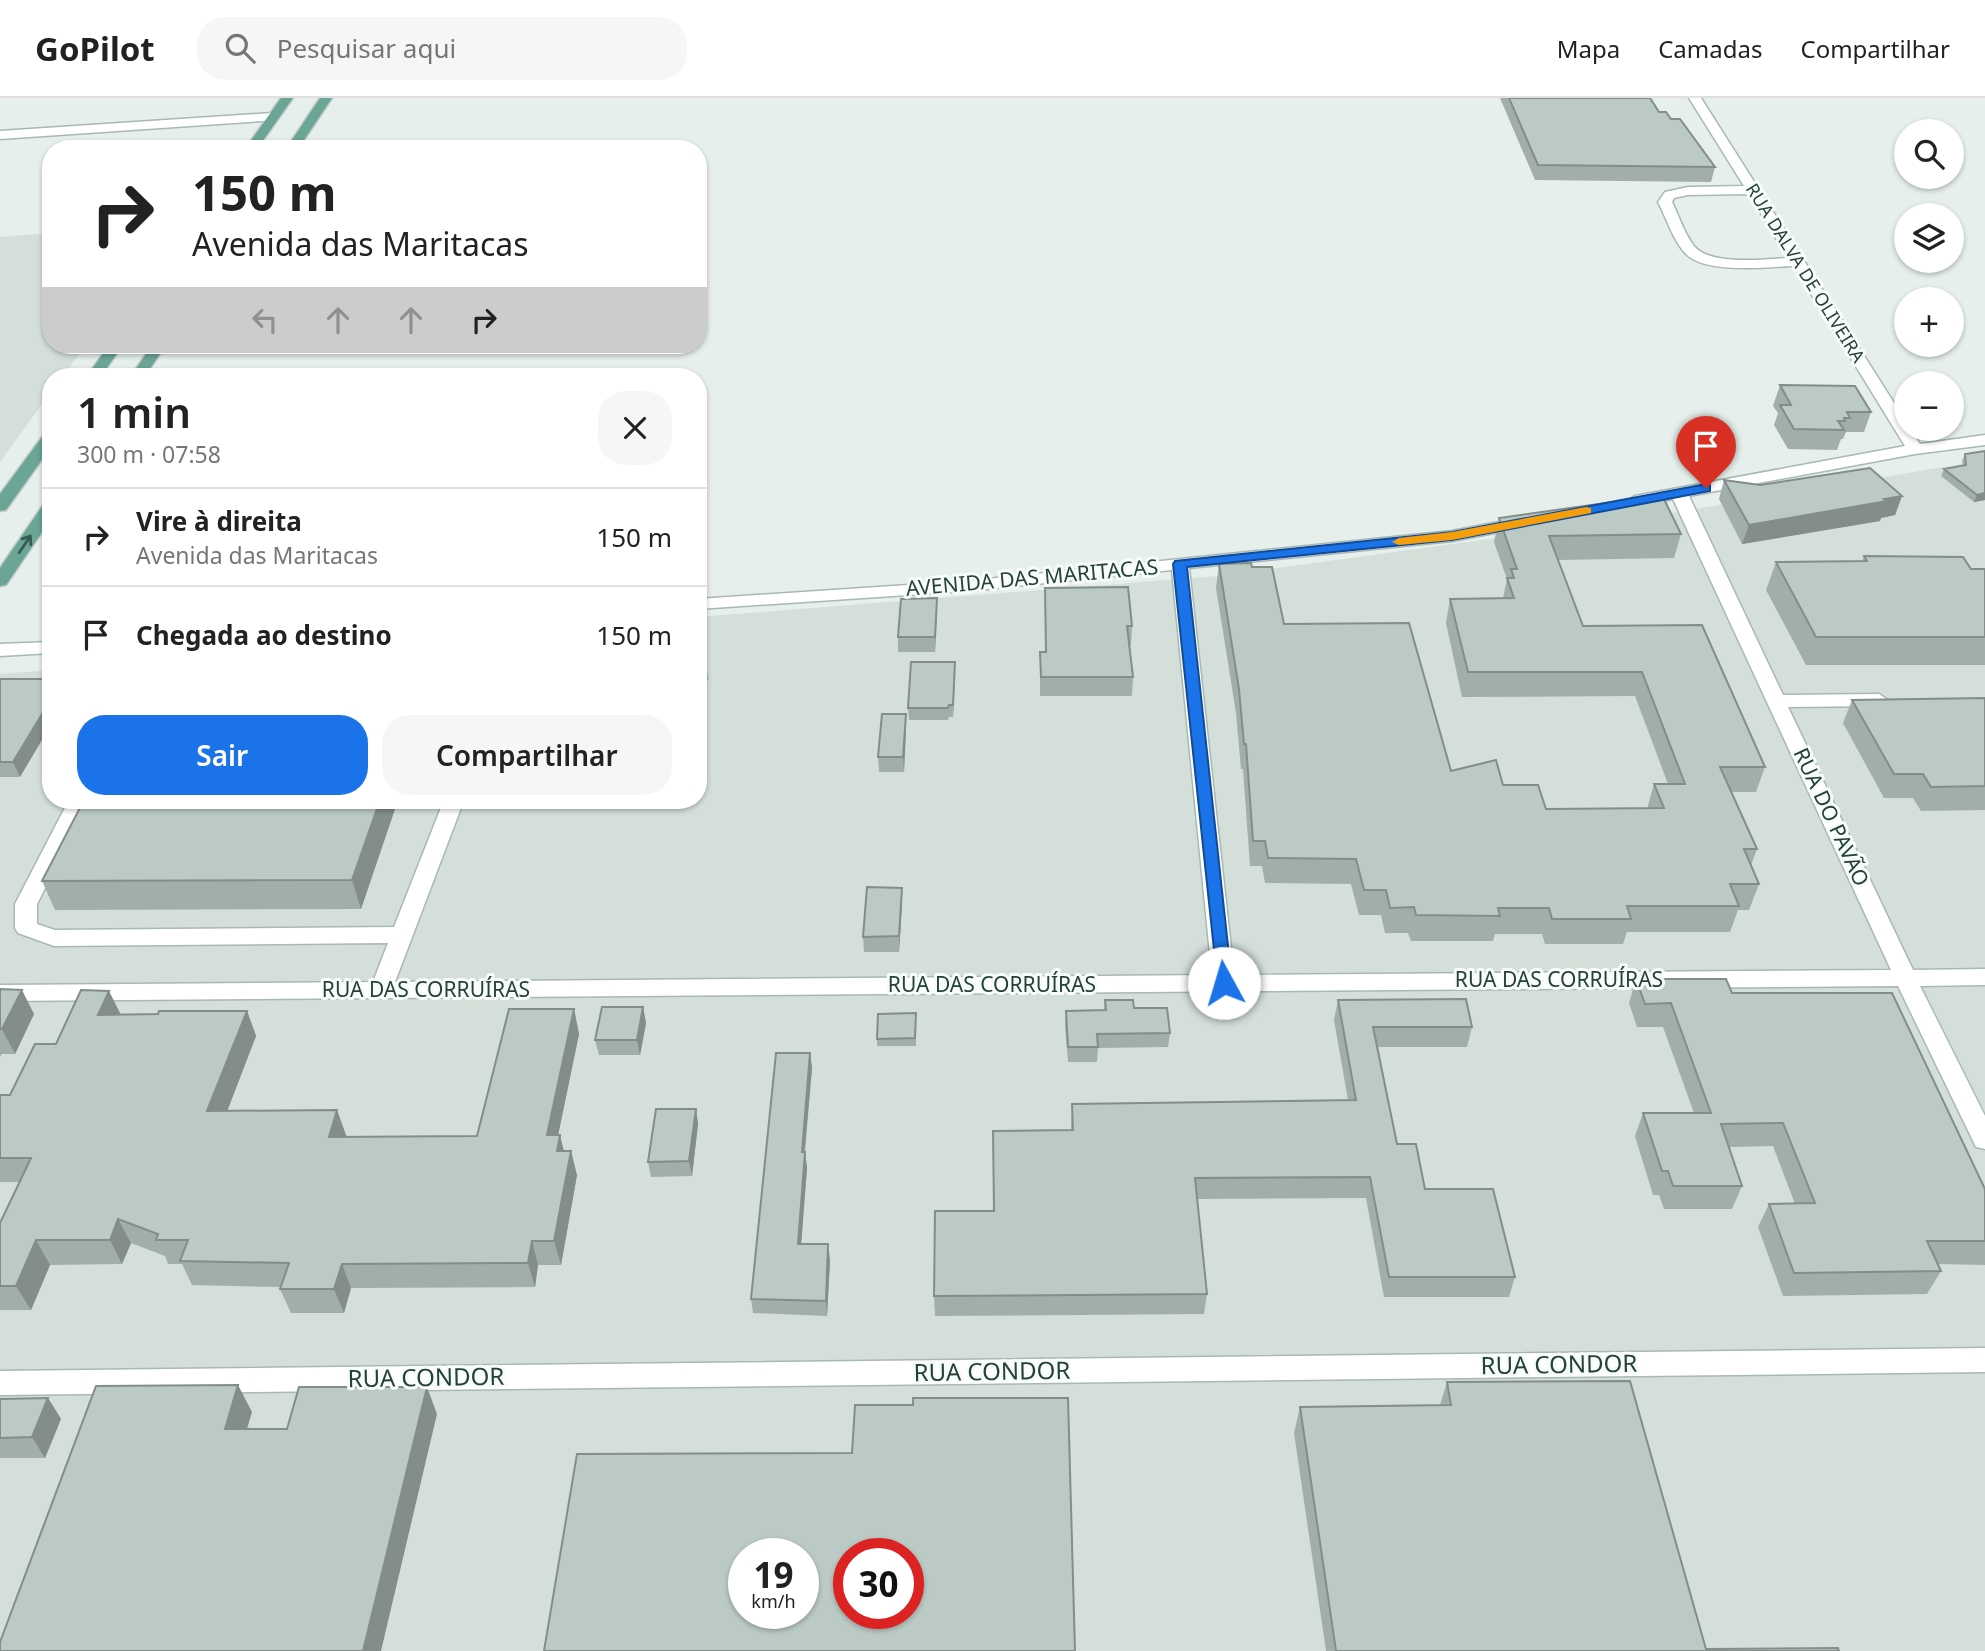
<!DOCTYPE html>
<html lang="pt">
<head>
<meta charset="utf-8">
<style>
	body { margin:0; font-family:"Noto Sans",sans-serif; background:#f6f6f6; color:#222; height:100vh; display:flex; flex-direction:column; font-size:26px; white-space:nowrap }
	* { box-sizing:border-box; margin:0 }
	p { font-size:23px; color:#767676 }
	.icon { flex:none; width:38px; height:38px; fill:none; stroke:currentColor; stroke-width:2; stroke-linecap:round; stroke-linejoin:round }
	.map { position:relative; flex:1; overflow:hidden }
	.drawer { position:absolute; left:42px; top:270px; width:665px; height:441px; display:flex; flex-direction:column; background:#fff; border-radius:28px; box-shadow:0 2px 5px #0004 }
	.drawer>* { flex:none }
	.guide { position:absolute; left:42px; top:42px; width:665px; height:214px; border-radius:28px; box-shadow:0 2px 5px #0004; background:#fff; color:#222; overflow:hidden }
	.controls { position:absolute; left:1894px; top:21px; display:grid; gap:14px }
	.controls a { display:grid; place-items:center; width:70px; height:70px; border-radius:50%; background:#fff; box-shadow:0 2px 5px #0004; font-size:35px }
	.speed { position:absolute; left:728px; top:1440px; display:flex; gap:14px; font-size:35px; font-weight:700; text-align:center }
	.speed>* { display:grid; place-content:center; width:91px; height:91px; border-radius:50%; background:#fff; box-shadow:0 2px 5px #0004; line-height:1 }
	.speed small { font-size:18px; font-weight:400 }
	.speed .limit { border:10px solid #d22; background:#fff; color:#111 }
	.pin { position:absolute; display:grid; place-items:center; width:60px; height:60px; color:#fff; margin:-72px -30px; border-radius:50% 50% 50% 0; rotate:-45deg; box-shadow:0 0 7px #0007 }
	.pin .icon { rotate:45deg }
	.me { position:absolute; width:77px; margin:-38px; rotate:354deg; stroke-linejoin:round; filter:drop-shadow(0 0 5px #0008) }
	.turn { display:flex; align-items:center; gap:24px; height:147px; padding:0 35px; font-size:32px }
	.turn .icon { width:91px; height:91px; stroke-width:2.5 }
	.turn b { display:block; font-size:49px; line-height:60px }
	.lanes { display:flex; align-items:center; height:66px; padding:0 35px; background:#0003; justify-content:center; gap:35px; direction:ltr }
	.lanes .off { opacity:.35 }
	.round { display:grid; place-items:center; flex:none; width:74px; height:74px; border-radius:28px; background:#f6f6f6 }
	.head { display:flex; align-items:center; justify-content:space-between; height:119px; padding:0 35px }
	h1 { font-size:42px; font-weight:600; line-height:52px }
	.action { display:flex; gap:14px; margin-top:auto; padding:14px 35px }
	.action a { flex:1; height:80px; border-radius:28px; background:#1a73e8; color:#fff; font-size:28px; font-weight:600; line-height:80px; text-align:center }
	.action a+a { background:#f6f6f6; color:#222 }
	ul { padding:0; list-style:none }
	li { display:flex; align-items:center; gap:21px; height:98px; padding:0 35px; border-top:2px solid #e0e0e0 }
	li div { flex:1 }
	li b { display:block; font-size:26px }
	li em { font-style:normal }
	header { display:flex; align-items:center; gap:42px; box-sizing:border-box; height:98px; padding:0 35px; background:#fff; border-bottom:2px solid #e0e0e0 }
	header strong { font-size:33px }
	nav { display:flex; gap:38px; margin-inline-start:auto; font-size:24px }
	.search { width:490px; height:63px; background:#f6f6f6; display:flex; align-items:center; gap:18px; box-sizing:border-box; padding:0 24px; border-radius:28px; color:#767676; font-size:26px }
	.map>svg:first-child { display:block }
</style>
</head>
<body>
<header>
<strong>GoPilot</strong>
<div class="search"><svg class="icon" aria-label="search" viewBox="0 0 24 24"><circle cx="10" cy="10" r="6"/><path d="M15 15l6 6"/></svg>Pesquisar aqui</div>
<nav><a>Mapa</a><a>Camadas</a><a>Compartilhar</a></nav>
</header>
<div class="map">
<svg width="1985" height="1553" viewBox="0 0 1985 1553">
	<rect width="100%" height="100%" fill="#e6efeb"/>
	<path fill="#d4dfda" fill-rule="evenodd" d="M51 135V247H86L63 278H51V294L0 364V139Z
		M1985 362V1553H0V576L51 572V702H698V519L1218 478 1636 421ZM744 1456H803V1516H744ZM849 1456H908V1516H849Z"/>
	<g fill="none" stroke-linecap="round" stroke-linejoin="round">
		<defs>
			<path id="minor" d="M1689 0H1701L1906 324V331H1910L1920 346 1985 337V347L1915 356 1689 398 1783 597 1879 596 1888 602 1879 608 1788 609 1913 872 1985 871V887L1920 888 1985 1018V1051L1976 1049 1898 888 0 903V887L373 884 388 845 54 848 18 835 15 830V806L69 702H89L37 806V826L55 832 394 829 444 702H464L395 884 1212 877 1172 472 968 493 698 511V501L968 483 1452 433 1525 419 1533 424 1531 428 1452 443 1189 470 1234 877 1891 872 1673 401 1635 408 1627 403 1635 398 1905 348 1794 168C1767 169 1708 176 1687 157 1673 143 1667 121 1658 104L1665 94 1688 89 1744 88ZM1749 96 1788 160C1765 161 1710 168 1694 148 1684 135 1679 118 1672 104L1674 100 1688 97Z
				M272 15 278 19 276 22 0 41V33Z
				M51 544V555L0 558V546Z
				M698 568 705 570 707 581 698 587Z
				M1985 1250V1274L0 1297V1273Z"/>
			<path id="major" d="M281 0H293L257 51H245Z
				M320 0H332L298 51H286Z
				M109 247H123L101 278H87Z
				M152 247H166L145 278H131Z
				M51 333V349L6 412 0 413V396L45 335Z
				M51 403V421L6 487 0 488V470L45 404Z"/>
		</defs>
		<use href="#minor" stroke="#a8b8b2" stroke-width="3"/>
		<use href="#major" stroke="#c2cac8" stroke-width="3"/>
		<use href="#minor" fill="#fff" fill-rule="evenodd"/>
		<use href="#major" fill="#6aa596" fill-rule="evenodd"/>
	</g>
	<path fill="#a1aea9" d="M1500 0H1650L1659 14 1671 21 1715 69 1711 84 1535 82Z
		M1780 287 1871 314 1864 334H1846L1843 341H1841L1837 352 1788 351 1774 327 1778 315 1773 308Z
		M1985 353V402L1974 404 1941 378 1944 371 1963 368 1962 363 1965 356Z
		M1724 382 1760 387 1902 398 1895 417 1881 420 1880 423 1742 446 1719 401Z
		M1499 420 1681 436 1674 460 1558 462 1583 528 1765 669 1756 694H1731L1757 751 1751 767 1759 786 1749 812H1738L1730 834H1627L1623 846H1545L1542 836H1495L1493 843H1411L1408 835H1385L1381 817H1359L1351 786 1265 785 1262 768H1250L1243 671H1241L1236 615 1216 490 1219 466 1252 469 1284 526 1451 673 1503 687 1546 711H1647L1654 686H1668L1635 598 1462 599 1446 525 1450 501 1503 500 1507 481 1494 444Z
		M1864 458 1971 471H1985V567H1806L1766 492 1776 464 1862 463Z
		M1045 490 1132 528 1131 547H1129L1133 579 1132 598H1040V554H1046Z
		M937 500 935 554H898V539Z
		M955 576 953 619H949L948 622H909L908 610Z
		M0 581 20 679H0Z
		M1985 600V712L1921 713 1913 700H1884L1843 625 1852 602Z
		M906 631 904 674H879L878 659Z
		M398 702 361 811 55 812 42 783Z
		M902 805 899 854H864L863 839Z
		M1636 881 1732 895 1985 1091V1167L1937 1166 1941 1173 1927 1196 1783 1198 1758 1129 1769 1106H1795L1773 1048 1729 1049 1742 1088 1732 1111H1664L1659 1097H1653L1635 1038 1643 1015H1694L1663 929H1637L1629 905Z
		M0 891 34 916 15 956H2L0 959Z
		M1105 902 1134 910 1170 935 1168 949 1098 950 1097 964H1068L1065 927 1066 913 1104 912Z
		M1338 902 1472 929 1467 949H1378L1397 1046 1425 1091 1515 1179 1509 1199H1384L1366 1100 1197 1101 1207 1196 1204 1216 935 1218 934 1198 994 1113 1071 1032 1072 1006 1348 1002 1334 922Z
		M643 909 646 925 640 957H599L595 942Z
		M574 911 579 936 558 1037 564 1053 577 1077 561 1167H538L535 1189 351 1190 344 1215H291L280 1191 281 1189 192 1187 182 1166H168L165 1158 131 1145 122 1166 50 1167 31 1212H0V1125L20 1084H0V997H10L56 946 120 917 247 913 256 938 227 1013 346 1037V1039L477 1038Z
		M916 915V948H877V941Z
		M810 955 812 970 805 1054 807 1070 801 1146 830 1162 827 1218 753 1215 751 1201Z
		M696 1011 698 1026 692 1078 651 1079 648 1064Z
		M1447 1284 1706 1551 1839 1553H1326L1294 1335 1300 1309 1440 1307Z
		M48 1300 61 1321 45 1360H0V1301Z"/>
	<path fill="#838d89" d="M1985 395V402L1974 404 1977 397Z
		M1902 398 1895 417 1881 420 1880 423 1742 446 1749 427Z
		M937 500V515L935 554V539Z
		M955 564V576L953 619V607Z
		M51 601V627L20 679 13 664Z
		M906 616V631L904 674 903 659Z
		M380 702H398L361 811 352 782Z
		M902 790V805L899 854V838Z
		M22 892 34 916 15 956 2 931Z
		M109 893 121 917H98Z
		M643 909 646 925 640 957 637 942Z
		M574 911 579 936 553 1062 547 1037Z
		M247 913 256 938 218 1037 207 1013Z
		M810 955 812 970 803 1070 802 1054Z
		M696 1011 698 1026 692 1078 689 1063Z
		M337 1012 346 1037 338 1063 329 1039Z
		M560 1037 566 1062 557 1053Z
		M571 1053 577 1077 561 1167 554 1143Z
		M805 1054 807 1070 800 1161 798 1146Z
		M118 1121 131 1145 122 1166 110 1142Z
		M36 1142 50 1167 31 1212 16 1188Z
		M532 1143 538 1167 535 1189 528 1165Z
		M828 1146 830 1162 827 1218 826 1203Z
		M342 1166 351 1190 344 1215 334 1191Z
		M238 1287 252 1314 239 1358 225 1331Z
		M427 1289 437 1316 381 1553H363Z
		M48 1300 61 1321 45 1360 32 1339Z"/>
	<path fill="#bbcac4" stroke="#838d89" stroke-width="2" fill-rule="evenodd" d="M1509 0H1650L1659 14H1666L1671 21H1680L1715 69 1538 67Z
		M317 46H356L353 51H314Z
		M1780 287 1855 288 1871 314H1847L1850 320H1844L1845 323H1838L1844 332 1794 331 1780 307H1791Z
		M1985 353V395L1977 397 1944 371 1966 367 1965 356Z
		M1870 370 1902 398 1884 401 1887 403 1749 427 1724 382 1760 387Z
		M1662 397 1681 436 1549 438 1583 528 1702 527 1765 669H1720L1757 751H1744L1759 786H1730L1739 808H1627L1631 821H1552L1549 810H1498L1500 818 1416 817 1414 809 1390 810 1386 792H1364L1356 761 1268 760 1265 743H1253L1246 646H1244L1239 591 1219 466 1251 465 1252 469H1272L1284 526 1409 525 1451 673 1496 662 1503 687H1538L1546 711 1664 710 1654 686H1685L1642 574H1468L1450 501 1514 500 1507 480H1514L1511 471H1517L1499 420Z
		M1864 458 1963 459 1971 471H1985V539H1816L1776 464 1867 463Z
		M1128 489 1132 528H1127L1133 579H1041L1040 554H1046L1045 490Z
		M937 500 935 539H898L901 501Z
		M911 564H955L953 607H949L948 610H908Z
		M0 581H51V601L13 664H0Z
		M1985 600V688L1931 689 1923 676H1894L1852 602Z
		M882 616H906L903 659H878Z
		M84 702H380L352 782 42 783Z
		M867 789 902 790 899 838 863 839Z
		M1636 881H1726L1732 895H1892L1985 1091V1143H1927L1941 1173 1794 1175 1769 1106 1815 1105 1783 1025 1721 1026 1742 1088H1673L1668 1073H1662L1643 1015H1711L1671 905 1645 906Z
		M0 891 22 892 2 931H0Z
		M81 892 109 893 98 917 158 916 159 913H247L207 1013 337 1012 329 1039 477 1038 509 911H574L547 1037H560L557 1053H571L554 1143H532L528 1165 342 1166 334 1191H280L289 1165 180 1163 188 1142H156L158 1136 118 1121 110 1142H36L16 1188H0V1125L31 1060H0V997H10L35 946H56Z
		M1466 901 1472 929H1373L1397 1046H1416L1425 1091H1493L1515 1179H1389L1370 1079 1195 1080 1207 1196 934 1198 935 1113H994L993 1033 1073 1032 1072 1006 1356 1002 1338 902Z
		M1105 902H1133L1134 910H1167L1170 935 1097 936 1098 949H1068L1066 913 1106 912Z
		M602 909H643L637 942H595Z
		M916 915 915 940 877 941 878 916Z
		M776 955H810L802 1054H805L798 1146H828L826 1203 751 1201Z
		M656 1011H696L689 1063 648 1064Z
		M1630 1283 1706 1551 1838 1550 1839 1553H1336L1300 1309 1451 1307 1447 1284Z
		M238 1287 225 1331H287L299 1289H427L363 1553H0V1544L96 1288Z
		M48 1300 32 1339 0 1340V1301Z
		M913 1300H1068L1075 1553H544L577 1356 852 1355 855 1307H913ZM744 1456H803V1516H744ZM849 1456H908V1516H849Z"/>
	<defs><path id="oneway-shaft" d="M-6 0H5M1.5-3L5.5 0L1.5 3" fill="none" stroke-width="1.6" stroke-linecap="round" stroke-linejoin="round" transform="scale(1.75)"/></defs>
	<use stroke="#365b51" href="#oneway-shaft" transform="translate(25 446) rotate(-56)"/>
	<path fill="#1a73e8" stroke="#114b97" stroke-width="2" d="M1706 386 1710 387V393L1452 442 1187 469 1232 885 1230 889H1218L1173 466 1175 463 1452 434Z"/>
	<path fill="#f59e0b" d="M1586 409 1591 410V415L1452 442 1399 447 1392 444 1399 440 1452 434Z"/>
	<g text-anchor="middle" stroke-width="6" stroke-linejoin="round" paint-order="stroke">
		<g font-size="18" fill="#24423a" stroke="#f7fbf9">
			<text transform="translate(1805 175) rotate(58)" y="6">RUA DALVA DE OLIVEIRA</text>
		</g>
		<g font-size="21" fill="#24423a" stroke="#f7fbf9">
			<text transform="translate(1032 480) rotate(-5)" y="7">AVENIDA DAS MARITACAS</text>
			<text transform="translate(1831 719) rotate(65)" y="7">RUA DO PAVÃO</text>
			<text x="1559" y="889">RUA DAS CORRUÍRAS</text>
			<text x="992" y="894">RUA DAS CORRUÍRAS</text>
			<text x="426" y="899">RUA DAS CORRUÍRAS</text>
		</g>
		<g font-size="24" fill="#24423a" stroke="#f7fbf9">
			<text transform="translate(1559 1267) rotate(-1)" y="8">RUA CONDOR</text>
			<text transform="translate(992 1274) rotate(-1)" y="8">RUA CONDOR</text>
			<text transform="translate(426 1280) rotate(-1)" y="8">RUA CONDOR</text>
		</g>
	</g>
</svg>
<div class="controls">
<a><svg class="icon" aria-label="search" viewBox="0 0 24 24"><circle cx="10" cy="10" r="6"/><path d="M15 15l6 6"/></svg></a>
<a><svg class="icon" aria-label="layers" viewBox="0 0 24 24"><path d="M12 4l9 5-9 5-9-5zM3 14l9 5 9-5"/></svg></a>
<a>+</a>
<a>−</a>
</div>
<div class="speed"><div>19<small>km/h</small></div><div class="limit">30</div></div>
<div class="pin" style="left:1706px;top:390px;background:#d93025"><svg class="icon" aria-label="arrive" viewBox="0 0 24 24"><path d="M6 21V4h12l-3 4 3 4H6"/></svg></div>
<svg class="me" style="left:1224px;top:885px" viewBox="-20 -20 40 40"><circle r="19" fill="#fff"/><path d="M0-13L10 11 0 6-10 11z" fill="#1a73e8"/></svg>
<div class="guide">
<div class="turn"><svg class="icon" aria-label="right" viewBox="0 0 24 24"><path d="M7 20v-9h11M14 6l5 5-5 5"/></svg><div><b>150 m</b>Avenida das Maritacas</div></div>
<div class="lanes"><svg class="icon off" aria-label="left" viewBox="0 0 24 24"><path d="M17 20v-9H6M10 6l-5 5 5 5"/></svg><svg class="icon off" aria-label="ahead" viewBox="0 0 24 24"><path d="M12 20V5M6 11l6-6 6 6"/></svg><svg class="icon off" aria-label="ahead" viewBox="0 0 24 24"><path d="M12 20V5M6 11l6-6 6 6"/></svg><svg class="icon" aria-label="right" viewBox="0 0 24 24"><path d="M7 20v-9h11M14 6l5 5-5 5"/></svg></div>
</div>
<section class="drawer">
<div class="head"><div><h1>1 min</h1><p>300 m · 07:58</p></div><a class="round"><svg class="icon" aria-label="close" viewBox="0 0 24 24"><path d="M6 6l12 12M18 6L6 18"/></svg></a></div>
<ul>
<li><svg class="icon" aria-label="right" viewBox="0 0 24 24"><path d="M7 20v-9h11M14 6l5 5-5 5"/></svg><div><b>Vire à direita</b><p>Avenida das Maritacas</p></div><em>150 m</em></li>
<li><svg class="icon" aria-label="arrive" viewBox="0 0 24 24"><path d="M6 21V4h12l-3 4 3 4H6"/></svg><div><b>Chegada ao destino</b></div><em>150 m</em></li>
</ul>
<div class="action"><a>Sair</a><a>Compartilhar</a></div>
</section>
</div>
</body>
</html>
